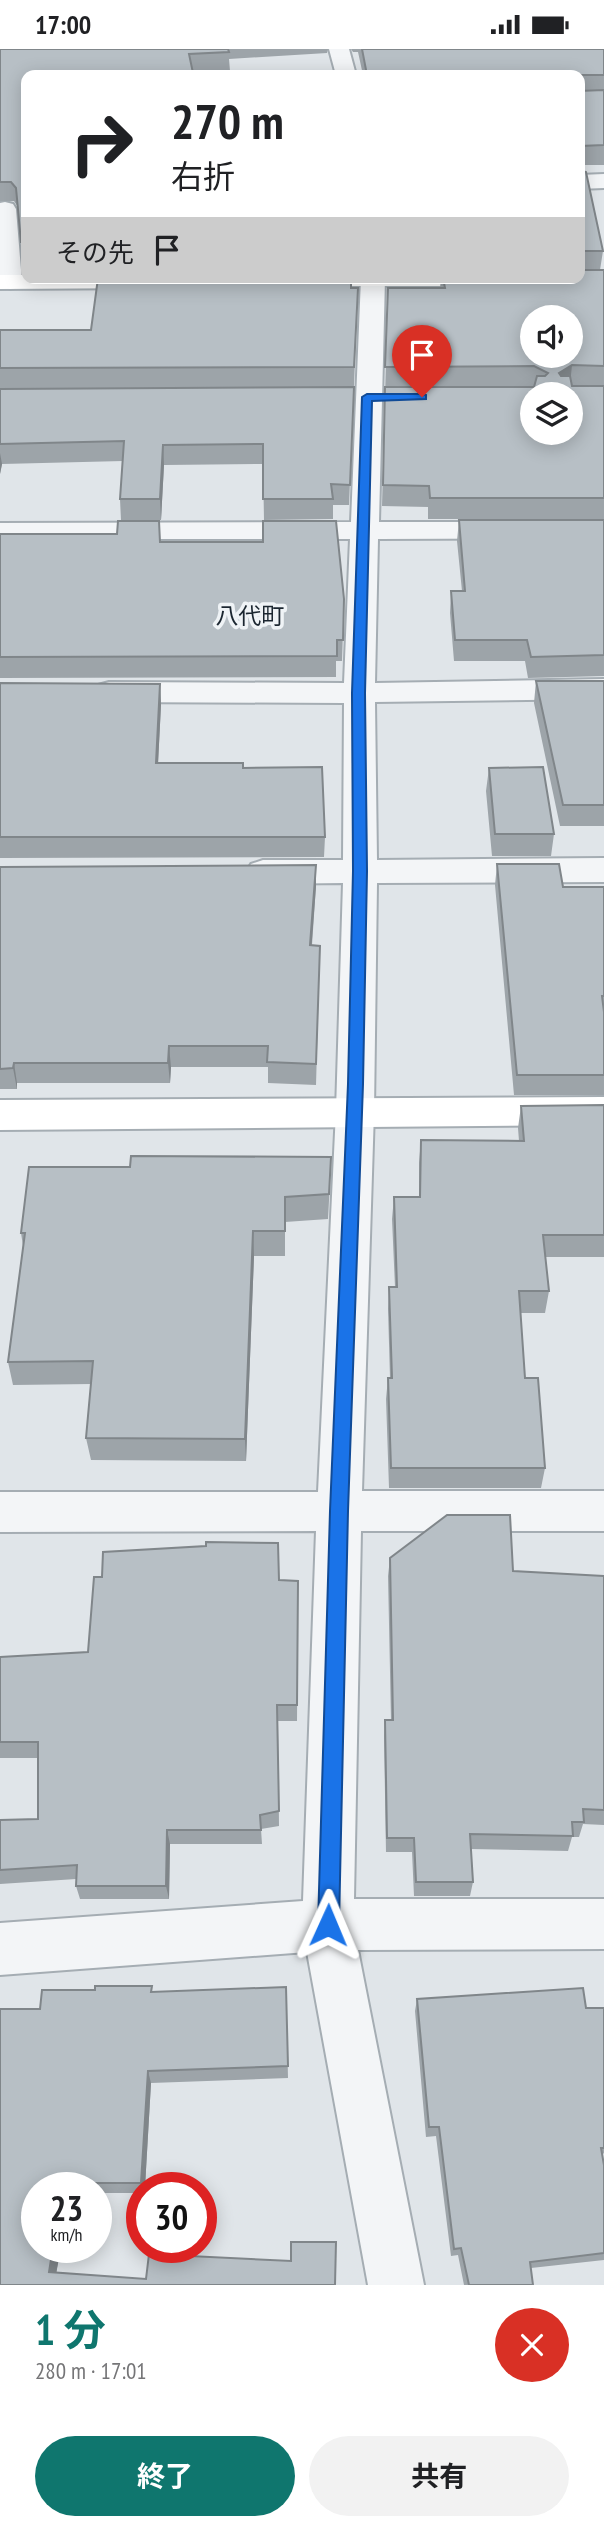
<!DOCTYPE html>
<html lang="ja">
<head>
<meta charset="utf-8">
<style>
	body { margin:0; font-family:"PT Sans Narrow","Noto Sans JP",sans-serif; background:#f2f2f2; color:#202124; height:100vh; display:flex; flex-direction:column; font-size:26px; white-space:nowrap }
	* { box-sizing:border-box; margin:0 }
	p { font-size:23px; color:#757577 }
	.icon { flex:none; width:38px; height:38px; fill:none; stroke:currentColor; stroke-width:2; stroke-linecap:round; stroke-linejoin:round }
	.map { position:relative; height:2236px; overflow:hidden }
	.panel { display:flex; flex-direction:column; background:#fff; flex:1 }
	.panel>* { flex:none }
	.hud { position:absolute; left:21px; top:21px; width:564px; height:214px; border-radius:14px; box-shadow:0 4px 18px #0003; background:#fff; color:#202124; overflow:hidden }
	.tools { position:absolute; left:520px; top:256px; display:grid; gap:14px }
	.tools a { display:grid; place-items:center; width:63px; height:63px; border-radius:50%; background:#fff; box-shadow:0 4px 18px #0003; font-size:35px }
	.speed { position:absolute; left:21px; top:2123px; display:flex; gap:14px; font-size:35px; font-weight:700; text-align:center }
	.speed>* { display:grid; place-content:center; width:91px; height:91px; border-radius:50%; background:#fff; box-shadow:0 4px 18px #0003; line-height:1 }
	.speed small { font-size:18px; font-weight:400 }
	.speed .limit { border:10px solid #d22; background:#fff; color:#111 }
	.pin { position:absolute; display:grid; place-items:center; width:60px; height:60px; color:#fff; margin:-72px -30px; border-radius:50% 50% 50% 0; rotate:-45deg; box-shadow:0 0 7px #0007 }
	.pin .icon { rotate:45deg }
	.me { position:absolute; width:77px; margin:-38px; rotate:1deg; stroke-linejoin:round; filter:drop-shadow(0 0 5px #0008) }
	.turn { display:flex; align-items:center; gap:24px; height:147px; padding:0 35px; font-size:32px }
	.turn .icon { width:91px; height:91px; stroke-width:2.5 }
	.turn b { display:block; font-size:49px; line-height:60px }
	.then { display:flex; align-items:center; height:66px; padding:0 35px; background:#0003; gap:14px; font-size:26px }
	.round { display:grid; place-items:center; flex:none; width:74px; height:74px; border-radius:37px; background:#f2f2f2 }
	.summary { display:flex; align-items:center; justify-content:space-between; height:119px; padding:0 35px }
	h1 { font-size:42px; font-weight:700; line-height:52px; color:#0f766e }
	.primary-button { display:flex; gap:14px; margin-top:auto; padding:14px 35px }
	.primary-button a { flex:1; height:80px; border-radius:42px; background:#0f766e; color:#fff; font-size:28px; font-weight:700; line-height:80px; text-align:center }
	.primary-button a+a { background:#f2f2f2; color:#202124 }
	.status { display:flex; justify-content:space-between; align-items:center; height:49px; padding:0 35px; background:#fff; direction:ltr }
	.status svg { height:19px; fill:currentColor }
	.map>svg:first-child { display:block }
</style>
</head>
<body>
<div class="status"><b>17:00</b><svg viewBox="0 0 49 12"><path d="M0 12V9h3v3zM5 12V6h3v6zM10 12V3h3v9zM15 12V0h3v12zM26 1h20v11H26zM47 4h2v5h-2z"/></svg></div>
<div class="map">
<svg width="604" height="2236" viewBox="0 0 604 2236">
	<rect width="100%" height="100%" fill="#e0e5e9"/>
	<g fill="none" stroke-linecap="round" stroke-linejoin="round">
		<defs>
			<path id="street" d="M329 0H349L356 26H336Z
				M604 125V139L579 140V126Z
				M5 153 13 155 16 160 22 233 19 238 10 240 0 236V154Z
				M361 229H385L379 473H604V489L378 490 375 634 604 630V650L375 653 377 811 604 809V833L377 834 374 1062 362 1442H604V1482H361L354 1850H604V1900L358 1901 424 2236H368L307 1903 0 1926V1874L303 1852 316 1482 0 1483V1443H318L336 1062 343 834 263 835 251 831 246 823 251 815 263 811H343L344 654 109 653 98 650 94 643 98 636 109 633 344 634 350 490H0V474L351 473Z"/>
			<path id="secondary" d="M0 226H26V229H162L164 232 161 237 152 239 0 240Z
				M288 230 289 229 503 230 499 235 491 237H300L292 235Z
				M604 1048V1076L0 1081V1051Z"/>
		</defs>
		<use href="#street" stroke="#a5adb3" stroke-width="4"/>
		<use href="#secondary" stroke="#a5adb3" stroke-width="4"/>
		<use href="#street" fill="#f3f5f7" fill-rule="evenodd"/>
		<use href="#secondary" fill="#fff" fill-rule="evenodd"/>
	</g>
	<path fill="#9da4a9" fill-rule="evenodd" d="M0 0H328L327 4 229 10 230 22 193 24V26H26V213H23L18 158 14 152H0Z
		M351 0H604V116H581L580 121 603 202 600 221H604V470H428V458L382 457 388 239H440L441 229H579V26H363L358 3H353ZM532 337 533 338H435Z
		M351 239H358L349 456H333V470L264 471 263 415 164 416 161 471H121L120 450 123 412 2 415 0 425V340L285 339H0V281H91Z
		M459 471H604V627L528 629 525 612H454L450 564 451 542H462L457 492Z
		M0 485 160 493 344 550 342 612H336V628L0 629Z
		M536 632H604V777H560L534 654Z
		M0 634 160 635 161 656 158 714 243 719 325 788 324 808 0 809Z
		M489 719 554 785 551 807H492L486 742Z
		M497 815 563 838H604V1046H514L495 836Z
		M0 818 316 837 312 896 320 897 316 1036 268 1034V1018H171L170 1034H17V1040H0Z
		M604 1056V1208H545L549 1242 545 1264H520L525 1329 545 1419 541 1439H389L386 1350 388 1329H390L388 1260 389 1238H395L392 1170 394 1148H419V1114L421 1091 519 1092 518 1079 521 1057Z
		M330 1133 328 1170 285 1173V1207H254L246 1412 91 1411 86 1389 91 1335 13 1336 8 1313 23 1197 21 1184Z
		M390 1509 513 1522 604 1527V1776L583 1775 579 1788H572L568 1802 471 1800 473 1833 470 1847H414L412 1803H386L384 1687 385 1671H391L388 1527Z
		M279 1531 298 1532 297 1672H278L279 1777 261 1780 262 1795H170L169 1850H80L76 1837V1830L0 1835V1771L38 1770V1709H0V1608L88 1603Z
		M286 1938 288 2029 151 2034 145 2138H142V2144H96V2138H37V2198H61L56 2224 146 2230 0 2236 40 1960 153 1943Z
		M417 1950 604 1959V2104L602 2106 604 2116V2211L531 2219 533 2236H464L458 2206 451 2207 436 2087 426 2088 415 1962Z"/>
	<path fill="#80868a" d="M582 104 580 123 579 124V106Z
		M572 316 570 336 559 324Z
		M163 396 164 416 161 471 160 450Z
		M0 404 2 415 0 425Z
		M160 635 161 656 157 735 156 714Z
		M316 816V837L310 917V896Z
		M169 997 171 1018 170 1034 168 1014Z
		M14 1014 17 1034V1040L13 1019Z
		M253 1182 254 1207 246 1412 245 1390Z
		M167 1781 170 1795 169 1850 166 1837Z
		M148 2022 151 2034 145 2138H143L141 2134Z
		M53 2198H61L55 2231 49 2223Z"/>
	<path fill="#b7bfc5" stroke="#80868a" stroke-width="2" fill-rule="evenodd" d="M0 0H228L229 3 189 5 193 24 173 25V26H26V193H21L16 139 11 133H0Z
		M362 0H604V26H367Z
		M579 39V42L604 41V96L581 97 582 104 579 106Z
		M579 121 586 123 603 202H581L579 205Z
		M579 221H604V317L572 316 559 324 561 327H570L572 337H604V449H430L429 437 383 436 385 338H534L537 327H545L548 324 534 317 385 318 388 239H445L443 229H579ZM532 268H570V306H532ZM532 345H570V383H532Z
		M98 229H351V239H358L354 318 0 319V281H91Z
		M354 338 350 436 331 435 333 450H263V395L163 396 160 450H120L124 392 0 395V340Z
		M459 471H604V606L531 608 527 591H455L451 542H465Z
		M118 472H159L160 493H263V472H336L344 550 343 591H337V607L0 608V485H117Z
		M536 632H604V756H563Z
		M0 634 160 635 156 714H243V719L322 718 325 788H0Z
		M543 718 554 785H495L489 719Z
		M497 815H559L563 838H604V947H602L604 963V1026H517Z
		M316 816 310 896 320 897 316 1015 267 1013 268 997H169L168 1014H14L13 1019 0 1020V818Z
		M604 1056V1186H543L549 1242H519L525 1329H538L545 1419H391L388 1329H392L389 1238H397L394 1148H420L421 1091 524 1092 521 1057Z
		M131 1107 331 1108 329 1145 285 1148V1182H253L245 1390 86 1389 93 1312 8 1313 25 1184H21L29 1118H130Z
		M447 1466H510L513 1522 604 1527V1761L583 1760 584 1773H572L573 1787 470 1785 473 1833H416L414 1789H387L385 1671H393L390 1509Z
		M206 1493 278 1494 279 1531 298 1532 297 1656H277L279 1762 260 1766 261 1781H167L166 1837H76L77 1816 0 1821V1771L38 1770V1693H0V1608L88 1603 94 1528H102L103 1503 206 1497Z
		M95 1937H152L151 1943 286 1938 288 2017 148 2022 141 2134H64L63 2138H37V2198H53L49 2223 146 2230 149 2205 291 2212V2193H336L335 2236H0V1960H40L42 1941H95Z
		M583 1939 586 1959H604V2099H601L604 2116V2204L530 2213 533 2236H469L461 2199 454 2200 439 2078H429L417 1950Z"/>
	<path fill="#1a73e8" stroke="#114b97" stroke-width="2" d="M422 345 426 346V350L372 352 365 644 367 822 363 1035 348 1462 339 1876 336 1883 328 1886 321 1883 318 1876 330 1462 348 1035 353 822 352 644 362 348 367 345Z"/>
	<g text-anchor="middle" stroke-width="7" stroke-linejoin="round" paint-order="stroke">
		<g font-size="23" fill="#1b2630" stroke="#eff3f6">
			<text x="250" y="575">八代町</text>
		</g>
	</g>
</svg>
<div class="tools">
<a><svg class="icon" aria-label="sound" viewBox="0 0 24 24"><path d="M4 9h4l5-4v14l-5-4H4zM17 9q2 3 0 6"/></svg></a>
<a><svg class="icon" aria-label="layers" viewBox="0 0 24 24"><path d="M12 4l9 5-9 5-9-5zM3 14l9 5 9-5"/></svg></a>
</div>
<div class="speed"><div>23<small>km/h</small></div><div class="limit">30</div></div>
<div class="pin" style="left:422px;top:348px;background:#d93025"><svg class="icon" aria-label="arrive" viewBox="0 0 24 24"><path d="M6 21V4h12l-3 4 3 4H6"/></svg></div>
<svg class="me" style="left:328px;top:1876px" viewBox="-20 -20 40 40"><path d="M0-17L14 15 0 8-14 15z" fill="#1a73e8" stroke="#fff" stroke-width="4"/></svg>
<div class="hud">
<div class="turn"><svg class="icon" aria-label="right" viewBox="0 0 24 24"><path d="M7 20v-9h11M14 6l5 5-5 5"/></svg><div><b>270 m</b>右折</div></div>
<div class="then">その先<svg class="icon" aria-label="arrive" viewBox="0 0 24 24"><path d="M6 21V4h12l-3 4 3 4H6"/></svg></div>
</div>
</div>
<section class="panel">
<div class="summary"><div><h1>1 分</h1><p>280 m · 17:01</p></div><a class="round" style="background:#d93025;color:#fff"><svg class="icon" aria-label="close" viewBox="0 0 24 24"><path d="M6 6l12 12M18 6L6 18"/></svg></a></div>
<div class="primary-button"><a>終了</a><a>共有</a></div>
</section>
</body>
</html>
